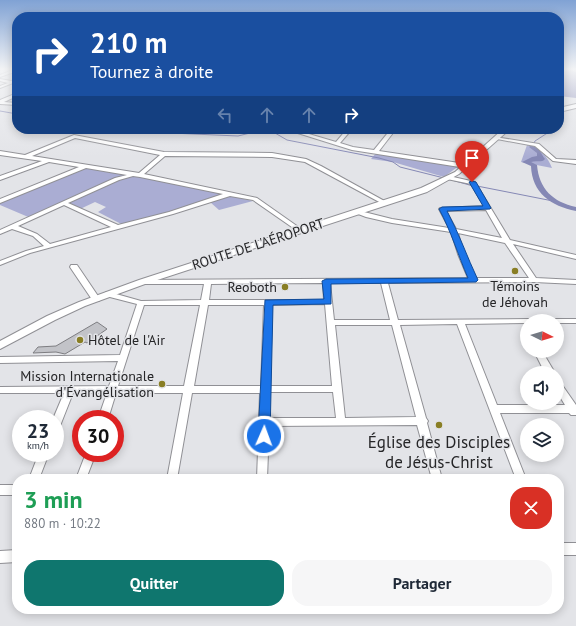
<!DOCTYPE html>
<html lang="fr">
<head>
<meta charset="utf-8">
<style>
	body { margin:0; font-family:"PT Sans",sans-serif; background:#f6f6f7; color:#1f2937; height:100vh; display:flex; flex-direction:column; font-size:15px; white-space:nowrap }
	* { box-sizing:border-box; margin:0 }
	p { font-size:13px; color:#747a83 }
	.icon { flex:none; width:22px; height:22px; fill:none; stroke:currentColor; stroke-width:2; stroke-linecap:round; stroke-linejoin:round }
	.map { position:relative; flex:1; overflow:hidden }
	.sheet { position:absolute; left:12px; top:474px; width:552px; height:140px; display:flex; flex-direction:column; background:#fff; border-radius:16px; box-shadow:0 2px 10px #0003 }
	.sheet>* { flex:none }
	.guide { position:absolute; left:12px; top:12px; width:552px; height:122px; border-radius:16px; box-shadow:0 2px 10px #0003; background:#1a4fa0; color:#fff; overflow:hidden }
	.needle { width:26px; rotate:95deg }
	.buttons { position:absolute; left:520px; top:314px; display:grid; gap:8px }
	.buttons a { display:grid; place-items:center; width:44px; height:44px; border-radius:50%; background:#fff; box-shadow:0 2px 10px #0003; font-size:20px }
	.speed { position:absolute; left:12px; top:410px; display:flex; gap:8px; font-size:20px; font-weight:700; text-align:center }
	.speed>* { display:grid; place-content:center; width:52px; height:52px; border-radius:50%; background:#fff; box-shadow:0 2px 10px #0003; line-height:1 }
	.speed small { font-size:10px; font-weight:400 }
	.speed .limit { border:6px solid #d22; background:#fff; color:#111 }
	.pin { position:absolute; display:grid; place-items:center; width:34px; height:34px; color:#fff; margin:-41px -17px; border-radius:50% 50% 50% 0; rotate:-45deg; box-shadow:0 0 4px #0007 }
	.pin .icon { rotate:45deg }
	.me { position:absolute; width:44px; margin:-22px; rotate:2deg; stroke-linejoin:round; filter:drop-shadow(0 0 3px #0008) }
	.turn { display:flex; align-items:center; gap:14px; height:84px; padding:0 12px; font-size:18px }
	.turn .icon { width:52px; height:52px; stroke-width:2.5 }
	.turn b { display:block; font-size:28px; line-height:34px }
	.lanes { display:flex; align-items:center; height:38px; padding:0 12px; background:#0003; justify-content:center; gap:20px; direction:ltr }
	.lanes .off { opacity:.35 }
	.round { display:grid; place-items:center; flex:none; width:42px; height:42px; border-radius:16px; background:#f6f6f7 }
	.overview { display:flex; align-items:center; justify-content:space-between; height:68px; padding:0 12px }
	h1 { font-size:24px; font-weight:800; line-height:30px; color:#1e9e55 }
	.cta { display:flex; gap:8px; margin-top:auto; padding:8px 12px }
	.cta a { flex:1; height:46px; border-radius:16px; background:#0f766e; color:#fff; font-size:16px; font-weight:800; line-height:46px; text-align:center }
	.cta a+a { background:#f6f6f7; color:#1f2937 }
	.map>svg:first-child { display:block }
</style>
</head>
<body>
<div class="map">
<svg width="576" height="626" viewBox="0 0 576 626">
	<rect width="100%" height="100%" fill="#e3e4e8"/>
	<path fill="#aaadd3" d="M527 145C539 146 548 157 552 168L521 162Z
		M377 152 460 165 444 177 393 162 371 159Z
		M85 168 134 175 253 201 219 210 210 202 125 226 98 212 106 207 95 202 78 210 65 205 33 219 0 205V202Z"/>
	<path fill="#8588b5" d="M559 69H570L576 72V98L559 96Z"/>
	<g fill="none" stroke-linecap="round" stroke-linejoin="round">
		<path stroke="#8588b5" stroke-width="1" d="M0 111 17 114
			M143 129 171 133 238 136 254 132H266L275 133 287 140 379 158 393 162 400 167 444 178
			M532 147 535 141 549 132 545 129
			M448 179 473 186
			M477 186 553 201"/>
		<path fill="#8588b5" fill-rule="evenodd" d="M530 146C539 145 541 154 545 159 542 163 536 160 531 162L537 165C539 189 553 202 576 207V211C551 206 532 193 531 166L522 162 532 157 537 156V153L529 147Z"/>
	</g>
	<path fill="#c2c3c8" stroke="#7d7d81" d="M97 322 107 329 87 343 85 342 65 354 56 352 33 353 38 347 56 346Z"/>
	<g fill="none" stroke-linecap="round" stroke-linejoin="round">
		<defs>
			<path id="minor" d="M15 69H17V71L0 77V75Z
				M0 79 17 82V84L13 83 0 88V86L8 83 0 81Z
				M17 93V96L4 102 17 103V105L0 104V100Z
				M285 129H292L336 142 347 129H352L340 143 353 147 374 150 391 129H396L379 151 466 164 469 166 466 168 352 150Z
				M74 135 164 152 272 153 306 159 321 166 388 203 385 205 383 204 305 162 272 157 165 156 144 174 257 198 304 231 301 233 299 232 253 200 230 196 173 214 30 253 0 265V261L26 251 44 246 33 236 12 229 0 234V230L115 178 127 175 86 168 0 203V199L79 167 49 162 0 180V176L42 161 0 155V151L25 155ZM75 138 160 155 139 173 32 156ZM133 176 140 177 223 194 169 212 118 225 68 203 119 180ZM64 205 111 227 50 244 37 234 18 226Z
				M495 137 539 144 556 159 576 160V164L553 161 535 146 497 139H495Z
				M449 176 475 182 510 240 576 255V259L513 244 536 278 576 280V284L534 282 388 283 398 320 530 319 531 321H527V323L465 324 497 405H565L557 392V381L560 382 576 405V415H571L569 413H500L526 479H516L457 324 400 325 426 418 428 421 427 423 442 479H432L417 425 269 426 267 479H257L260 393H192L177 479H167L183 393H116L108 419H98L107 393H73L60 426 59 429 55 430V419H53L64 393H0V387L109 386 118 361 0 363V357L120 355 137 304 106 296 105 294 106 292H109L141 301 201 300 204 284H139L138 282 142 280 468 278 458 254 451 232 392 223 366 217 353 212 356 210 392 219 449 228 439 209 440 208 484 206 471 184 447 179V177ZM486 210 502 238 456 229 446 211ZM458 233 505 243 529 278H476L464 254ZM323 283 324 300H209L211 284ZM330 283H381L390 320H334ZM325 304 332 386H270L272 305ZM144 305H200L184 386H118ZM208 305H264L261 386H194ZM335 325H392L416 417 345 418ZM270 392H333L336 418H269Z
				M71 265H77L100 299 99 301H93L70 267Z
				M554 319H576V323H557V321H553Z
				M534 351H542L555 373H545Z
				M39 453H49L39 479H29Z
				M86 453H96L86 479H76Z
				M0 485H17V495H0Z
				M559 543H576V555H559Z
				M17 550V562L0 563V551Z"/>
			<path id="major" d="M576 104V108L559 112V108Z
				M503 129H510L459 174 427 192 145 284 85 306 55 320 0 349V341L47 316 79 302 139 280 421 188 455 172Z"/>
		</defs>
		<use href="#minor" stroke="#909095" stroke-width="2"/>
		<use href="#major" stroke="#909095" stroke-width="2"/>
		<use href="#minor" fill="#fff" fill-rule="evenodd"/>
		<use href="#major" fill="#fff" fill-rule="evenodd"/>
	</g>
	<linearGradient id="sky" x2="0" y2="1"><stop stop-color="#80a2d4"/><stop offset="0.44" stop-color="#f2f3f5"/><stop offset="1" stop-color="#f2f3f5" stop-opacity="0"/></linearGradient>
	<rect width="576" height="157" fill="url(#sky)"/>
	<path fill="#1a73e8" stroke="#114b97" d="M472 181 476 182 491 208 490 209 447 211C459 233 467 257 478 280L476 282 331 284V304L273 305 270 436 268 439H260L258 436 265 300 324 299 322 281 326 279 468 278C458 255 451 231 439 209L442 207 483 206 469 182Z"/>
	<g fill="#897e24" stroke="#e3e4e8" stroke-width="1.5">
		<circle cx="515" cy="271" r="4"/>
		<circle cx="285" cy="287" r="4"/>
		<circle cx="80" cy="340" r="4"/>
		<circle cx="162" cy="384" r="4"/>
		<circle cx="439" cy="425" r="4"/>
	</g>
	<g text-anchor="middle" stroke-width="3" stroke-linejoin="round" paint-order="stroke">
		<g font-size="14" fill="#262628" stroke="#e3e4e8">
			<text transform="translate(258 244) rotate(-18)" y="5">ROUTE DE L'AÉROPORT</text>
		</g>
		<g font-size="14" fill="#262628" stroke="#e3e4e8" text-anchor="end">
			<text x="515" y="291" text-anchor="middle">Témoins<tspan x="515" dy="16">de Jéhovah</tspan></text>
			<text x="277" y="292">Reoboth</text>
			<text x="88" y="345" text-anchor="start">Hôtel de l'Air</text>
			<text x="154" y="381">Mission Internationale<tspan x="154" dy="16">d'Évangélisation</tspan></text>
		</g>
		<g font-size="17" fill="#262628" stroke="#e3e4e8">
			<text x="439" y="448">Église des Disciples<tspan x="439" dy="20">de Jésus-Christ</tspan></text>
		</g>
	</g>
</svg>
<div class="buttons">
<a><svg class="needle" viewBox="-14 -14 28 28"><path d="M0-13l5 13h-10z" fill="#e53935"/><path d="M0 13l5-13h-10z" fill="#747a83"/></svg></a>
<a><svg class="icon" aria-label="sound" viewBox="0 0 24 24"><path d="M4 9h4l5-4v14l-5-4H4zM17 9q2 3 0 6"/></svg></a>
<a><svg class="icon" aria-label="layers" viewBox="0 0 24 24"><path d="M12 4l9 5-9 5-9-5zM3 14l9 5 9-5"/></svg></a>
</div>
<div class="speed"><div>23<small>km/h</small></div><div class="limit">30</div></div>
<div class="pin" style="left:472px;top:182px;background:#d93025"><svg class="icon" aria-label="arrive" viewBox="0 0 24 24"><path d="M6 21V4h12l-3 4 3 4H6"/></svg></div>
<svg class="me" style="left:264px;top:436px" viewBox="-20 -20 40 40"><circle r="17" fill="#1a73e8" stroke="#fff" stroke-width="3"/><path d="M0-11L8 9 0 5-8 9z" fill="#fff"/></svg>
<div class="guide">
<div class="turn"><svg class="icon" aria-label="right" viewBox="0 0 24 24"><path d="M7 20v-9h11M14 6l5 5-5 5"/></svg><div><b>210 m</b>Tournez à droite</div></div>
<div class="lanes"><svg class="icon off" aria-label="left" viewBox="0 0 24 24"><path d="M17 20v-9H6M10 6l-5 5 5 5"/></svg><svg class="icon off" aria-label="ahead" viewBox="0 0 24 24"><path d="M12 20V5M6 11l6-6 6 6"/></svg><svg class="icon off" aria-label="ahead" viewBox="0 0 24 24"><path d="M12 20V5M6 11l6-6 6 6"/></svg><svg class="icon" aria-label="right" viewBox="0 0 24 24"><path d="M7 20v-9h11M14 6l5 5-5 5"/></svg></div>
</div>
<section class="sheet">
<div class="overview"><div><h1>3 min</h1><p>880 m · 10:22</p></div><a class="round" style="background:#d93025;color:#fff"><svg class="icon" aria-label="close" viewBox="0 0 24 24"><path d="M6 6l12 12M18 6L6 18"/></svg></a></div>
<div class="cta"><a>Quitter</a><a>Partager</a></div>
</section>
</div>
</body>
</html>
